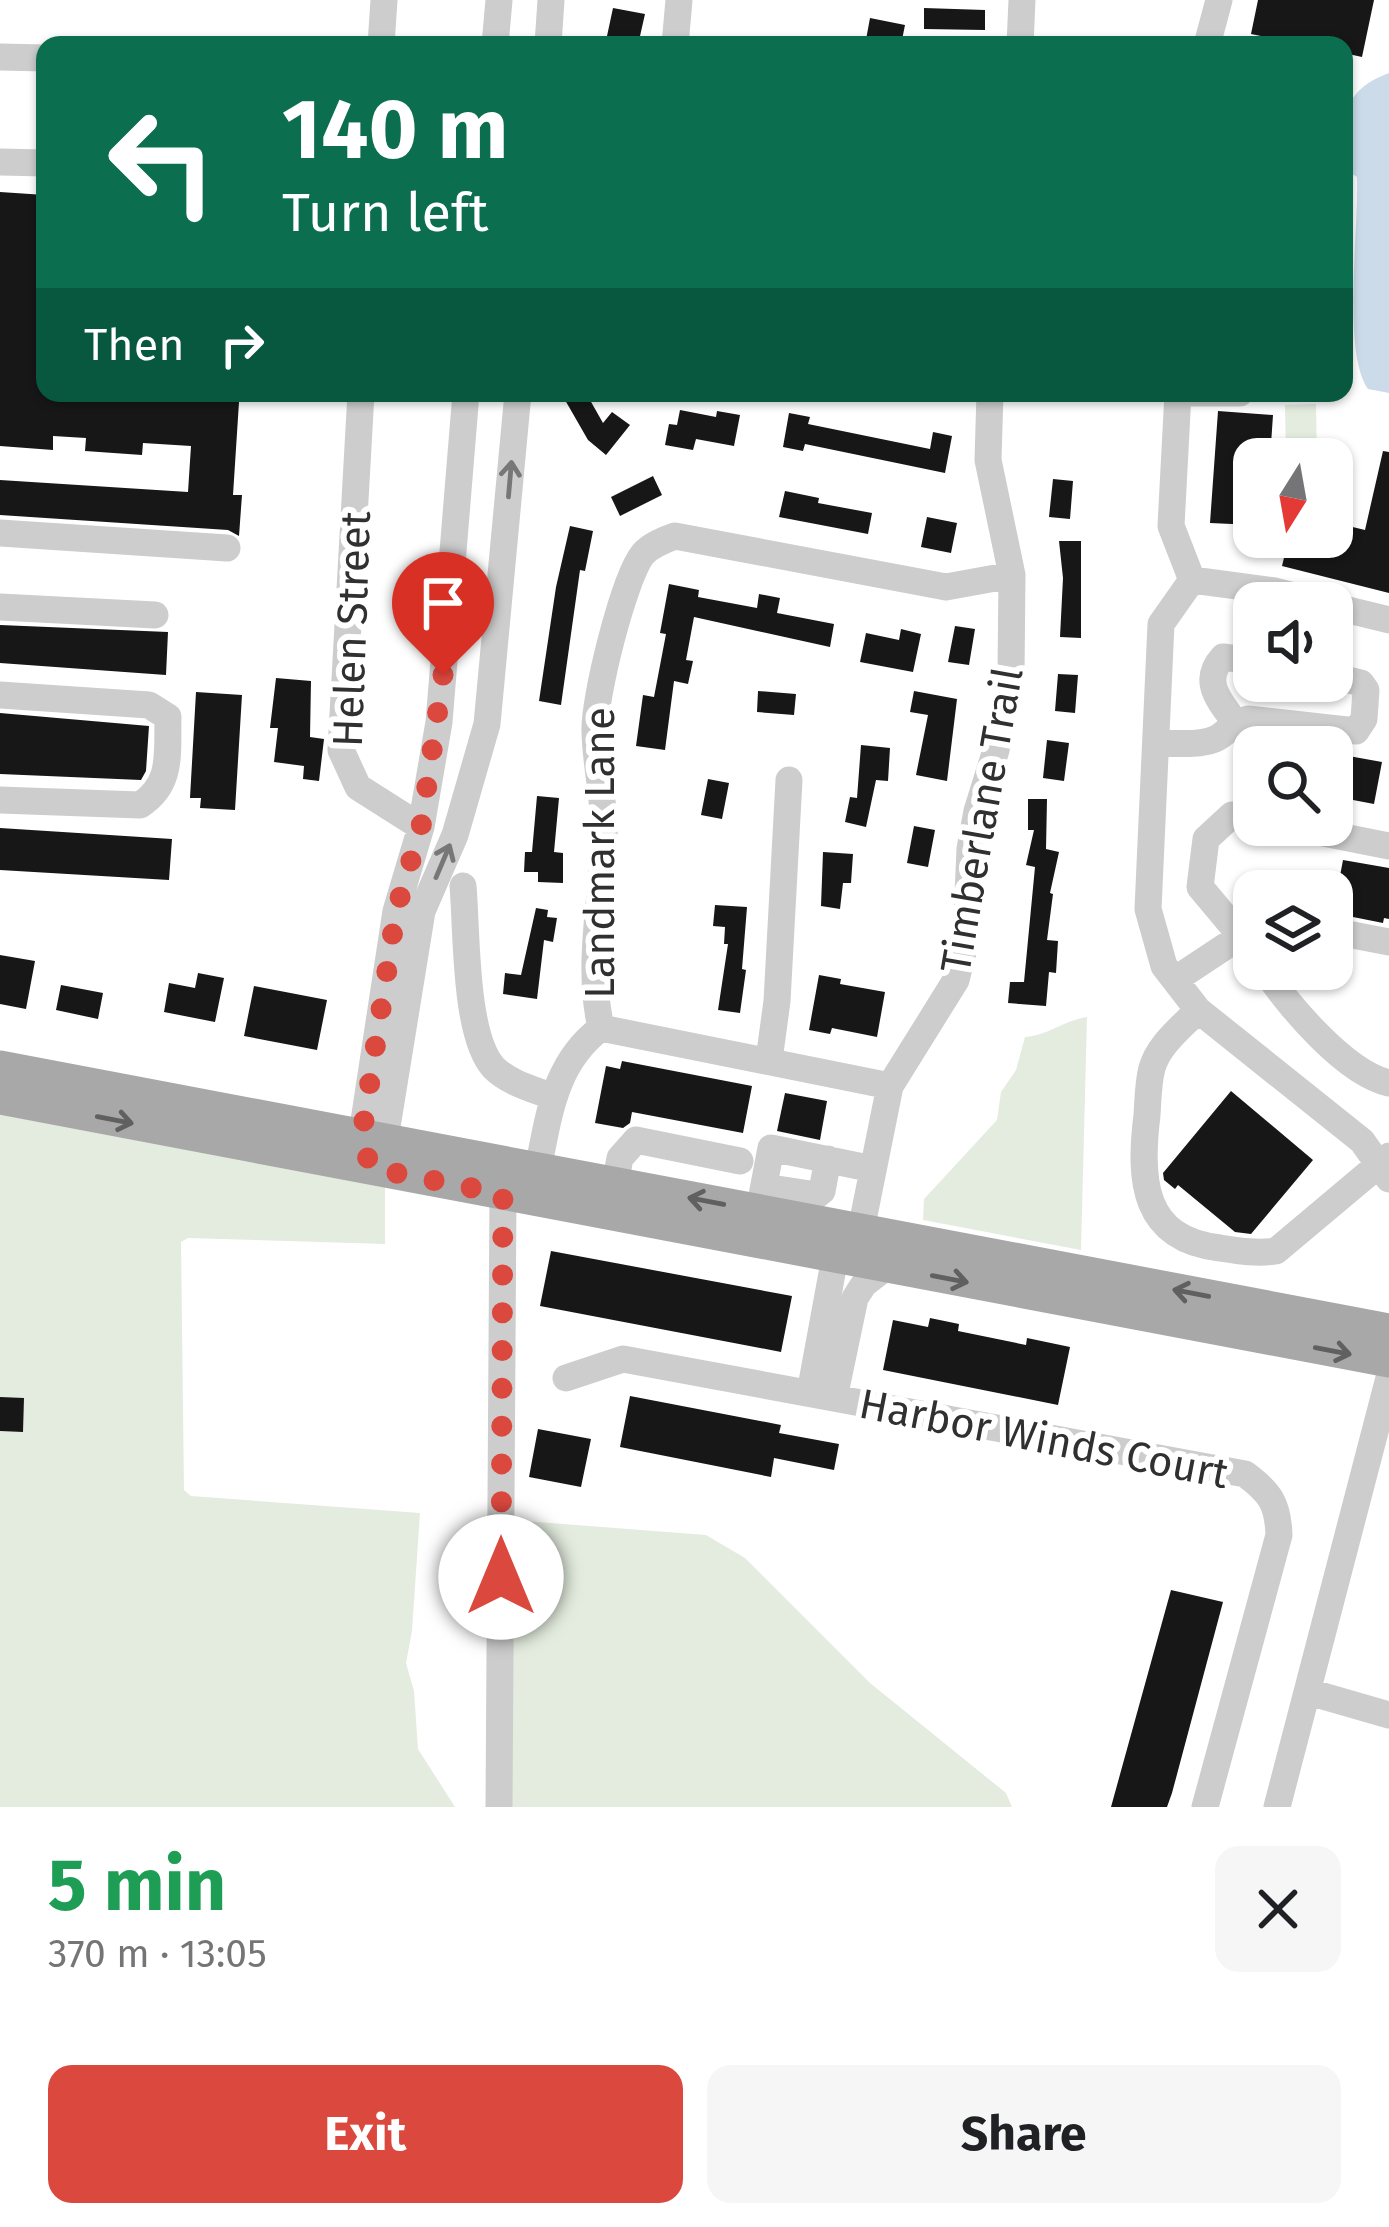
<!DOCTYPE html>
<html lang="en">
<head>
<meta charset="utf-8">
<style>
	body { margin:0; font-family:"Fira Sans",sans-serif; background:#f6f6f6; color:#202124; height:100vh; display:flex; flex-direction:column; font-size:45px; white-space:nowrap }
	* { box-sizing:border-box; margin:0 }
	p { font-size:39px; color:#757577 }
	.icon { flex:none; width:66px; height:66px; fill:none; stroke:currentColor; stroke-width:2; stroke-linecap:round; stroke-linejoin:round }
	.map { position:relative; height:1807px; overflow:hidden }
	.details { display:flex; flex-direction:column; background:#fff; flex:1 }
	.details>* { flex:none }
	.guide { position:absolute; left:36px; top:36px; width:1317px; height:366px; border-radius:24px; box-shadow:0 3px 9px #0004; background:#0b6e4f; color:#fff; overflow:hidden }
	.needle { width:78px; rotate:191deg }
	.fabs { position:absolute; left:1233px; top:438px; display:grid; gap:24px }
	.fabs a { display:grid; place-items:center; width:120px; height:120px; border-radius:24px; background:#fff; box-shadow:0 3px 9px #0004; font-size:60px }
	.pin { position:absolute; display:grid; place-items:center; width:102px; height:102px; color:#fff; margin:-123px -51px; border-radius:50% 50% 50% 0; rotate:-45deg; box-shadow:0 0 12px #0007 }
	.pin .icon { rotate:45deg }
	.me { position:absolute; width:132px; margin:-66px; rotate:0deg; stroke-linejoin:round; filter:drop-shadow(0 0 9px #0008) }
	.turn { display:flex; align-items:center; gap:42px; height:252px; padding:0 48px; font-size:54px }
	.turn .icon { width:156px; height:156px; stroke-width:2.5 }
	.turn b { display:block; font-size:84px; line-height:102px }
	.then { display:flex; align-items:center; height:114px; padding:0 48px; background:#0003; gap:24px; font-size:45px }
	.round { display:grid; place-items:center; flex:none; width:126px; height:126px; border-radius:24px; background:#f6f6f6 }
	.summary { display:flex; align-items:center; justify-content:space-between; height:204px; padding:0 48px }
	h1 { font-size:72px; font-weight:700; line-height:90px; color:#1e9e55 }
	.primary-button { display:flex; gap:24px; margin-top:auto; padding:24px 48px }
	.primary-button a { flex:1; height:138px; border-radius:24px; background:#db483e; color:#fff; font-size:48px; font-weight:700; line-height:138px; text-align:center }
	.primary-button a+a { background:#f6f6f6; color:#202124 }
	.map>svg:first-child { display:block }
</style>
</head>
<body>
<div class="map">
<svg width="1389" height="1807" viewBox="0 0 1389 1807">
	<rect width="100%" height="100%" fill="#fff"/>
	<path fill="#e4ecdf" d="M1316 404 1317 459H1286L1285 405Z
		M1087 1017 1081 1250 923 1220 924 1199 997 1120 1001 1092 1016 1070 1025 1037C1050 1035 1062 1021 1087 1017Z
		M0 1113 385 1185V1244L188 1238 181 1242 184 1490 191 1496 420 1513 412 1631 406 1663 414 1691 418 1749 455 1807H0Z
		M511 1520 706 1535 745 1558 870 1683 1006 1793 1012 1807H509Z"/>
	<path fill="#ccdbea" d="M1389 73V393L1368 389C1342 353 1359 228 1357 177L1344 169C1344 124 1337 92 1389 73Z"/>
	<path fill="#171717" d="M1258 0H1374L1362 57 1344 53V45H1304L1251 34Z
		M613 8 645 14 638 45H615L617 38 607 36Z
		M924 8 985 10V30L924 29Z
		M870 18 905 25 901 45H865Z
		M0 192 45 195V393H194V399L239 402 233 495H242L239 536 228 530 0 515V480L188 492 191 446 143 443 142 455 85 451 86 438 53 436V450L0 446Z
		M561 393H586L603 423 612 412 630 425 606 455 588 440Z
		M680 410 716 417 717 411 740 415 734 446 696 439 693 450 665 445 669 424 677 425Z
		M1218 411 1273 415 1270 459H1254V525L1210 523Z
		M789 413 810 417 808 424 930 449 933 432 952 436 945 473 805 444 803 451 783 447Z
		M1383 451 1389 452V593L1282 566 1289 537H1332V522L1365 530Z
		M653 476 662 495 620 516 611 497Z
		M1053 479 1073 481 1070 519 1049 517Z
		M785 491 819 498 818 503 872 513 868 534 779 517Z
		M927 517 957 523 951 553 921 547Z
		M570 526 593 531 585 571 580 570 561 705 539 701 556 587Z
		M1059 541H1081V638L1060 637 1063 578Z
		M669 584 699 590 698 597 757 608 759 594 780 598 777 613 834 624 830 647 694 617 686 660 693 661 688 684 674 681 665 750 636 746 643 695 654 697 666 634 660 633Z
		M0 625 168 632 166 675 0 663Z
		M955 626 975 629 969 665 948 662Z
		M901 629 921 634 913 672 860 662 866 633 899 640Z
		M1058 674 1078 675 1075 713 1055 711Z
		M276 678 311 681 310 737 324 739 319 781 303 779 304 766 274 762 278 728H270Z
		M758 691 796 694 794 715 757 712Z
		M914 691 957 699 947 781 916 775 928 715 910 712Z
		M196 692 242 695 235 810 200 808 201 798H190Z
		M0 713 149 726 146 771 141 780 0 774Z
		M1047 740 1069 743 1064 781 1043 778Z
		M861 745 890 748 888 781 876 780 866 827 845 822 850 797 857 798Z
		M1332 753 1382 762 1374 804 1332 796Z
		M708 779 729 783 722 819 701 815Z
		M537 796 559 798 554 852 563 853V883L538 882V872H524L525 852H532Z
		M1028 799H1047L1046 849 1059 852 1050 893 1053 894 1047 940 1058 941 1056 973 1049 972 1046 1006 1008 1003 1010 982H1024L1035 867 1026 865 1034 830H1028Z
		M914 826 935 830 928 867 907 863Z
		M0 828 172 839 169 880 0 870Z
		M823 852 853 854 851 883H843L840 909 821 906Z
		M1343 860 1389 868V919L1384 918 1383 923 1333 913Z
		M715 905 747 907 742 969 746 970 740 1013 718 1010 728 944H724L725 927 713 926Z
		M536 908 548 910 547 917 557 918 553 942 544 940 537 999 503 994 505 973 521 975Z
		M0 955 35 961 26 1009 0 1004Z
		M198 973 224 978 215 1022 164 1012 169 983 195 988Z
		M819 975 841 979 840 984 885 992 877 1037 832 1028 830 1034 809 1030Z
		M61 985 103 993 98 1019 56 1010Z
		M254 986 327 1000 317 1050 244 1036Z
		M622 1061 752 1086 743 1133 632 1112 630 1123 623 1128 595 1123 606 1066 620 1069Z
		M1231 1091 1313 1160 1251 1234 1235 1232 1178 1185 1175 1189 1164 1180 1163 1173Z
		M785 1093 827 1101 820 1140 777 1131Z
		M551 1251 792 1296 781 1352 540 1306Z
		M930 1318 959 1324 958 1331 1026 1345 1027 1338 1070 1347 1058 1405 883 1370 893 1320 928 1327Z
		M630 1396 781 1425 779 1433 839 1444 834 1470 774 1458 771 1477 620 1447Z
		M0 1397 24 1398 23 1432 0 1431Z
		M538 1429 591 1439 581 1487 529 1477Z
		M1171 1590 1223 1602 1172 1793 1167 1807H1111Z"/>
	<g fill="none" stroke-linecap="round" stroke-linejoin="round">
		<path stroke="#cdcdcd" stroke-width="27" d="M381 45 384 0
			M495 45 499 0
			M548 45 551 0
			M675 45 679 0
			M1020 45 1022 0
			M1207 45 1219 0
			M0 57 45 58
			M0 162 45 163
			M361 393 341 750 358 787 421 827
			M0 533 227 548
			M1192 580 1161 624 1148 909 1164 966 1198 1010 1362 1141 1389 1179
			M1192 580 1171 526 1178 393H1240
			M1192 580 1275 591 1322 603
			M1332 606 1389 620
			M0 607 155 615
			M0 695 149 705 168 717C167 753 173 784 140 805L0 800
			M1235 722C1219 700 1201 681 1223 657L1254 661
			M1156 743C1174 743 1198 746 1215 739 1228 733 1232 722 1248 719L1356 731 1364 719 1366 690 1361 683 1332 676
			M1254 819 1232 815 1206 839 1200 887 1241 936 1254 929
			M1283 825 1389 846
			M463 886C467 931 464 1036 494 1068 509 1083 533 1089 553 1097
			M1332 931 1389 942
			M1264 969C1289 1006 1345 1073 1389 1083
			M1176 979 1241 936 1252 951
			M1198 1010C1181 1028 1159 1044 1152 1068 1148 1083 1148 1100 1147 1115 1139 1180 1142 1239 1220 1248 1239 1251 1257 1254 1276 1251L1389 1156
			M601 1028C587 965 601 907 604 844 606 806 596 770 595 733 593 701 624 577 643 554 651 545 664 540 675 536L946 587 1012 575
			M601 1028 890 1086
			M769 1060 777 1001 789 780
			M366 1153 362 1134 396 911 421 827 439 722 466 393
			M377 1154 385 1139 422 911 455 835 487 724 518 393
			M538 1169C549 1116 554 1063 601 1028
			M615 1184 620 1158 636 1140 740 1161
			M764 1187 817 1195 822 1191 828 1159
			M759 1211 771 1148 873 1169
			M861 1230 890 1086 956 980 966 940 970 849 977 811 996 750 1011 674 1012 575 988 460 990 393
			M566 1378 623 1359 1245 1474C1270 1492 1278 1504 1279 1535L1205 1807
			M810 1393 835 1257
			M834 1398 855 1298 864 1284 886 1267
			M1309 1692 1389 1715
			M499 1807 503 1194
			M1277 1807 1389 1378"/>
		<path stroke="#a8a8a8" stroke-width="33" d="M0 1067 1389 1330
			M0 1098 1389 1361"/>
	</g>
	<defs><path id="oneway-shaft" d="M-6 0H5M1.5-3L5.5 0L1.5 3" fill="none" stroke-width="1.6" stroke-linecap="round" stroke-linejoin="round" transform="scale(3)"/></defs>
	<g stroke="#777">
		<use href="#oneway-shaft" transform="translate(510 479) rotate(-85)"/>
		<use href="#oneway-shaft" transform="translate(443 861) rotate(-67)"/>
	</g>
	<g stroke="#606060">
		<use href="#oneway-shaft" transform="translate(115 1120) rotate(11)"/>
		<use href="#oneway-shaft" transform="translate(706 1201) rotate(-169)"/>
		<use href="#oneway-shaft" transform="translate(950 1279) rotate(11)"/>
		<use href="#oneway-shaft" transform="translate(1191 1293) rotate(-169)"/>
		<use href="#oneway-shaft" transform="translate(1333 1351) rotate(11)"/>
	</g>
	<g fill="none" stroke-linecap="round" stroke-linejoin="round">
		<path stroke="#db483e" stroke-width="21" stroke-dasharray="0 37.8" d="M443 675 421 827 396 911 362 1134 370 1168 503 1194 501 1577"/>
	</g>
	<g text-anchor="middle" stroke-width="12" stroke-linejoin="round" paint-order="stroke">
		<g font-size="42" fill="#303030" stroke="#fff">
			<text transform="translate(351 629) rotate(-88)" y="15">Helen Street</text>
			<text transform="translate(981 820) rotate(-80)" y="15">Timberlane Trail</text>
			<text transform="translate(599 853) rotate(-90)" y="15">Landmark Lane</text>
			<text transform="translate(1044 1438) rotate(11)" y="15">Harbor Winds Court</text>
		</g>
	</g>
</svg>
<div class="fabs">
<a><svg class="needle" viewBox="-14 -14 28 28"><path d="M0-13l5 13h-10z" fill="#e53935"/><path d="M0 13l5-13h-10z" fill="#757577"/></svg></a>
<a><svg class="icon" aria-label="sound" viewBox="0 0 24 24"><path d="M4 9h4l5-4v14l-5-4H4zM17 9q2 3 0 6"/></svg></a>
<a><svg class="icon" aria-label="search" viewBox="0 0 24 24"><circle cx="10" cy="10" r="6"/><path d="M15 15l6 6"/></svg></a>
<a><svg class="icon" aria-label="layers" viewBox="0 0 24 24"><path d="M12 4l9 5-9 5-9-5zM3 14l9 5 9-5"/></svg></a>
</div>
<div class="pin" style="left:443px;top:675px;background:#d93025"><svg class="icon" aria-label="arrive" viewBox="0 0 24 24"><path d="M6 21V4h12l-3 4 3 4H6"/></svg></div>
<svg class="me" style="left:501px;top:1577px" viewBox="-20 -20 40 40"><circle r="19" fill="#fff"/><path d="M0-13L10 11 0 6-10 11z" fill="#db483e"/></svg>
<div class="guide">
<div class="turn"><svg class="icon" aria-label="left" viewBox="0 0 24 24"><path d="M17 20v-9H6M10 6l-5 5 5 5"/></svg><div><b>140 m</b>Turn left</div></div>
<div class="then">Then<svg class="icon" aria-label="right" viewBox="0 0 24 24"><path d="M7 20v-9h11M14 6l5 5-5 5"/></svg></div>
</div>
</div>
<section class="details">
<div class="summary"><div><h1>5 min</h1><p>370 m · 13:05</p></div><a class="round"><svg class="icon" aria-label="close" viewBox="0 0 24 24"><path d="M6 6l12 12M18 6L6 18"/></svg></a></div>
<div class="primary-button"><a>Exit</a><a>Share</a></div>
</section>
</body>
</html>
